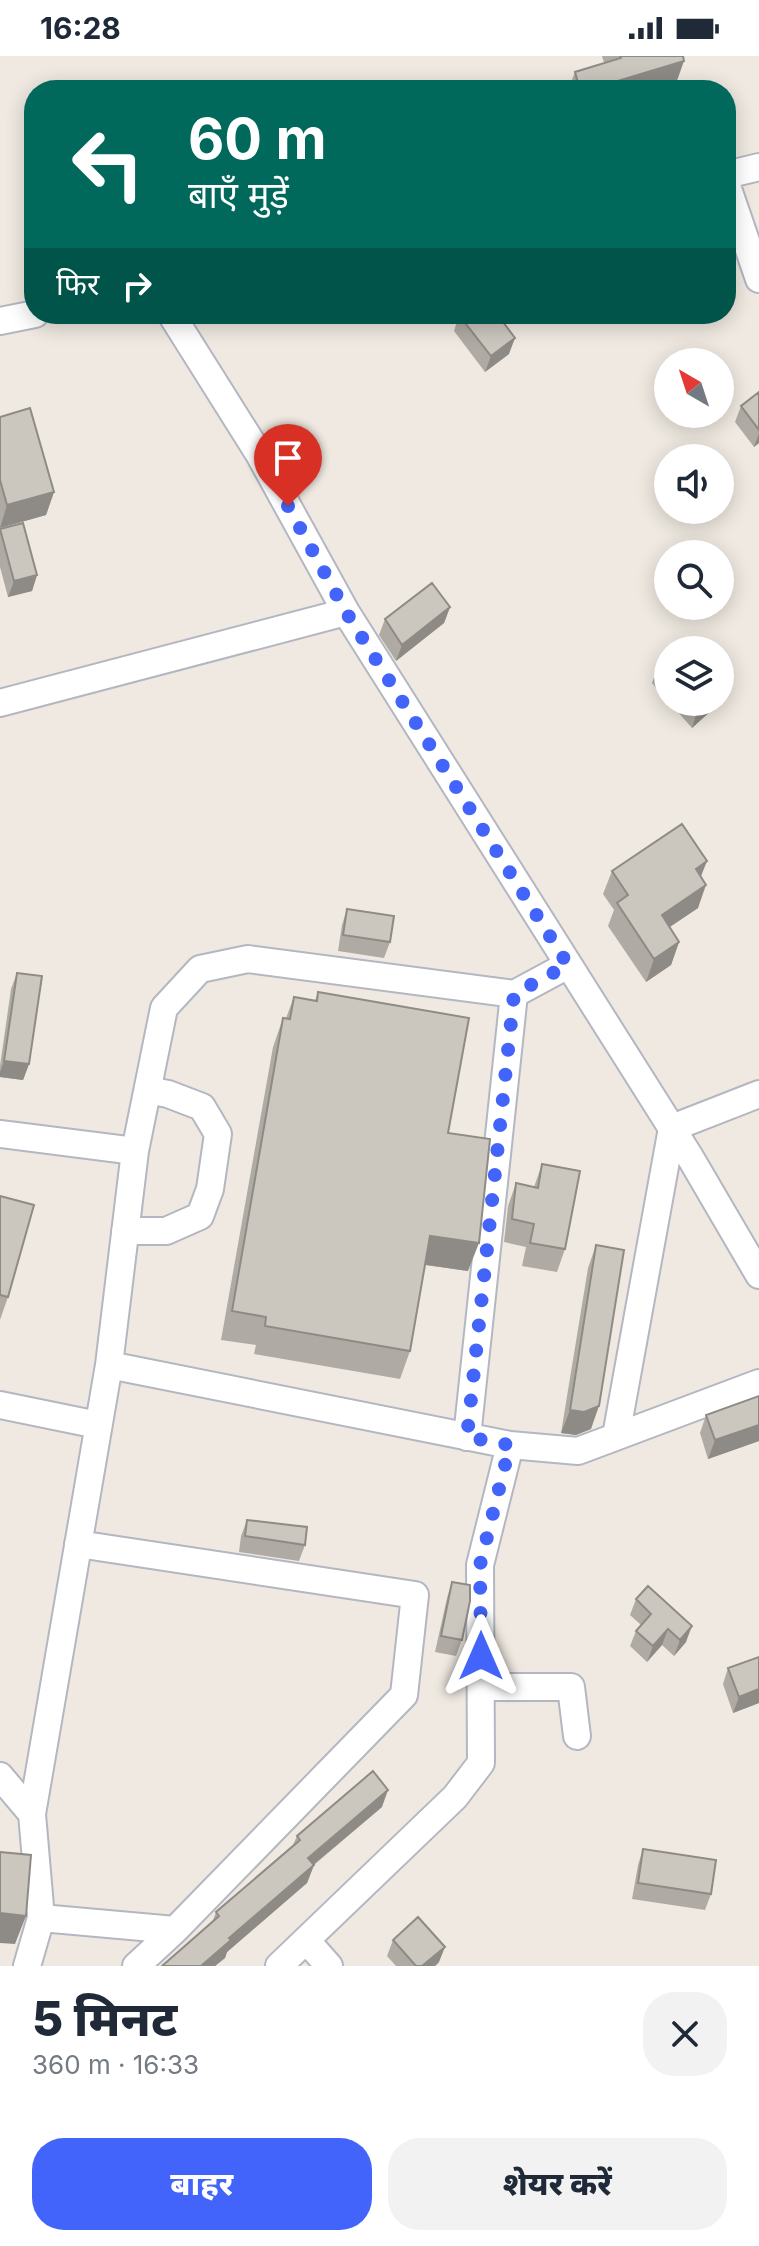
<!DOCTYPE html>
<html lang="hi">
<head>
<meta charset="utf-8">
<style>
	body { margin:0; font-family:Inter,"Noto Sans Devanagari",sans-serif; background:#f2f2f3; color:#1f2937; height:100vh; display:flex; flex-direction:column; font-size:30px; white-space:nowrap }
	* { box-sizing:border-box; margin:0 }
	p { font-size:26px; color:#747a83 }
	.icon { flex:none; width:44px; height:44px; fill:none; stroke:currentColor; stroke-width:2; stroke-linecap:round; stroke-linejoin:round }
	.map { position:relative; height:1910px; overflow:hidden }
	.sheet { display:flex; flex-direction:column; background:#fff; flex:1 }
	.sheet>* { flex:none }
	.top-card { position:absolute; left:24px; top:24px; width:712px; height:244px; border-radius:32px; box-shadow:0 4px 20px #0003; background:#00695c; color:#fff; overflow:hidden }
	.needle { width:52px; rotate:321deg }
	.buttons { position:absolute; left:654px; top:292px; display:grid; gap:16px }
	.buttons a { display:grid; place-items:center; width:80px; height:80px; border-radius:50%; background:#fff; box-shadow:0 4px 20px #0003; font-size:40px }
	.pin { position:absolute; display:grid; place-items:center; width:68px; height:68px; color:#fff; margin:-82px -34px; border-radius:50% 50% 50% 0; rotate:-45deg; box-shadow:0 0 8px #0007 }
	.pin .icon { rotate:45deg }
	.me { position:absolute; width:88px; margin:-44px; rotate:0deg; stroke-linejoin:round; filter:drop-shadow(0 0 6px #0008) }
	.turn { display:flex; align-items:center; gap:28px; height:168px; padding:0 32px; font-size:36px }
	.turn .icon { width:104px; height:104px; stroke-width:2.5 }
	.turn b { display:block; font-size:56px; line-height:68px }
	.then { display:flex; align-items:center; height:76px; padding:0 32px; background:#0003; gap:16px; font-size:30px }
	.round { display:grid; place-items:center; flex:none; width:84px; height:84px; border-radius:32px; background:#f2f2f3 }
	.headline { display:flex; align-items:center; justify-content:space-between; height:136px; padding:0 32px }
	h1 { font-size:48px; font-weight:800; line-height:60px }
	.button { display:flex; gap:16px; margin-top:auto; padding:16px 32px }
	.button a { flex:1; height:92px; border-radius:32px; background:#4264fb; color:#fff; font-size:32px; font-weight:800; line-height:92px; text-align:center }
	.button a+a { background:#f2f2f3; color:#1f2937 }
	.status { display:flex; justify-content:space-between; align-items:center; height:56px; padding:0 40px; background:#fff; direction:ltr }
	.status svg { height:22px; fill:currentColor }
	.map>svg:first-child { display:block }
</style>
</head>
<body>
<div class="status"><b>16:28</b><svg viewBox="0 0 49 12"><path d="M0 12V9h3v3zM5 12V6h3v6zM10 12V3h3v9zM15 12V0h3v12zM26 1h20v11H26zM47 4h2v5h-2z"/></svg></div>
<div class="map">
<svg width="759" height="1910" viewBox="0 0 759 1910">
	<rect width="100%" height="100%" fill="#efe9e1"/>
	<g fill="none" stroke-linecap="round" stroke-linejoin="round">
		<defs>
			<path id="minor" d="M726 119 759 111
				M726 127 759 223
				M171 258 259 398 346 556 690 1101 759 1219
				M0 265 35 258
				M0 647 346 556
				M0 1078 135 1095
				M125 1175H166L200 1160 210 1133 218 1078 202 1051 168 1038 148 1034
				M0 1349 98 1369
				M616 1380 672 1072 759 1038
				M467 1381 514 938
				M510 1389 578 1395 759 1327
				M78 1488 415 1539 404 1639 175 1874
				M481 1631H571L577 1680
				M0 1720 32 1758 41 1862 27 1910
				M32 1758 109 1309
				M41 1862 175 1874 136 1910
				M306 1884 329 1910
				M279 1910 455 1741 481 1707 480 1509 510 1389 109 1309 135 1095 164 952 200 913 248 903 514 938 568 909"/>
		</defs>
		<use href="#minor" stroke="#b4b7c1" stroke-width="30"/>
		<use href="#minor" stroke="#fff" stroke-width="26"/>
	</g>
	<path fill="#afaba4" d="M602 0H683L674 33 671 34H568L575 16 604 7Z
		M459 259 509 298 485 316 454 275Z
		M759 336V387L754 391 735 366 741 350Z
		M0 361 54 436 46 459 0 472Z
		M0 473 37 519 32 535 8 541 0 511Z
		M450 551 444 567 396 605 379 579 385 563Z
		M668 602V645L652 627 658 611Z
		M669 646H716L713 653 692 672Z
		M612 815 701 821 698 852 670 871 679 886 671 909 646 926 608 870 614 854 603 838Z
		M347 853 390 886 384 902 338 895 342 869Z
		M17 917 29 1008 23 1024 0 1021V1010L11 933Z
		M318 936 448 1077 468 1215 425 1209 410 1295 400 1323 254 1298 256 1289 221 1284 273 991 283 962H286L294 941 315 945Z
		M542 1108 565 1193 557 1216 522 1210 526 1191 504 1186 508 1150 516 1127 534 1131Z
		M0 1140 8 1241 0 1264Z
		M596 1189 591 1373 576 1379 561 1377 588 1212Z
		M759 1340V1385L708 1403 700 1377 706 1359Z
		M247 1464 305 1489 299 1505 239 1496 241 1480Z
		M452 1526 462 1584 456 1600 435 1596 447 1542Z
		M636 1543 686 1586 674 1600 662 1589 647 1606 630 1590 636 1575 641 1569 630 1559Z
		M759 1601V1647L733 1657 723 1628 728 1612Z
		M382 1751 314 1809 307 1827 227 1896 225 1902 215 1910H162L212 1867 216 1856 293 1789 297 1780Z
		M643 1793 711 1838 705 1854 632 1843 638 1809Z
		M393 1884 439 1906 435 1910H396L387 1900Z"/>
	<path fill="#8e8b86" d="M684 5 674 33 588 34Z
		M515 282 509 298 485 316 491 300Z
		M759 377V387L754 391Z
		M54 436 46 459 0 472 7 449Z
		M37 519 32 535 8 541 14 525Z
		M450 551 444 567 396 605 402 589Z
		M708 646H716L713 653 692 672 697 656Z
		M707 805 698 828 696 813Z
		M706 829 698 852 653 882 662 859Z
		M679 886 671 909 646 926 654 903Z
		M4 1005 29 1008 23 1024 0 1021V1016Z
		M430 1180 479 1187 468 1215 420 1208Z
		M599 1350 591 1373 576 1379 561 1377 570 1354Z
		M759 1369V1385L708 1403 715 1384Z
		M692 1570 686 1586 674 1600 680 1584Z
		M668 1573 662 1589 647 1606 653 1590Z
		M759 1633V1647L733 1657 739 1641Z
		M388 1734 382 1751 301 1819 308 1802Z
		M314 1809 307 1827 227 1896 225 1902 215 1910H201L229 1882Z
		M0 1857 26 1860 15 1888 0 1887Z
		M445 1891 439 1906 435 1910H422Z"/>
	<path fill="#cbc7bf" stroke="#8e8b86" stroke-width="2" d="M620 0H683L684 5 588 34H580L575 16 621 2Z
		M461 258H497L515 282 491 300 459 259Z
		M759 336V374L741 350Z
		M30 352 54 436 7 449 0 424V361Z
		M23 467 37 519 14 525 0 473Z
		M432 527 450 551 402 589 385 563Z
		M668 602V623L658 611Z
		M689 646H708L697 656Z
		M682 768 707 805 696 813 706 829 662 859 679 886 654 903 617 847 628 839 612 815Z
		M347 853 394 860 390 886 343 879Z
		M17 917 42 920 29 1008 4 1005Z
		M318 936 469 962 448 1077 490 1083 479 1187 430 1180 410 1295 265 1270 266 1261 232 1255 283 962 290 963 294 941 317 945Z
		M542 1108 580 1115 565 1193 530 1187 534 1168 512 1163 516 1127 538 1132Z
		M0 1140 34 1149 8 1241 0 1239Z
		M596 1189 624 1194 599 1350 584 1356 570 1354Z
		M759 1340V1369L715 1384 706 1359Z
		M247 1464 307 1471 305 1489 245 1480Z
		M452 1526 470 1529V1545L462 1584 441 1580Z
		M648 1530 692 1570 680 1584 668 1573 653 1590 636 1575 651 1558 636 1543Z
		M759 1601V1633L739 1641 728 1612Z
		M373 1715 388 1734 308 1802 314 1809 229 1882 231 1884 201 1910H162L219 1860 216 1856 300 1784 297 1780Z
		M643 1793 716 1804 711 1838 638 1827Z
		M0 1796 31 1799 26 1860 0 1857Z
		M418 1861 445 1891 422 1910H416L393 1884Z"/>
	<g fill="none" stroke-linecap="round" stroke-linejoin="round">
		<path stroke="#4264fb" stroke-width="14" stroke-dasharray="0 25.2" d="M288 450 346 556 568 909 514 938 467 1381 510 1389 480 1509 481 1600"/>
	</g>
</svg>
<div class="buttons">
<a><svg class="needle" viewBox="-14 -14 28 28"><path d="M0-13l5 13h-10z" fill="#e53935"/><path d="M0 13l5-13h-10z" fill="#747a83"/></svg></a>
<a><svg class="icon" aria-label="sound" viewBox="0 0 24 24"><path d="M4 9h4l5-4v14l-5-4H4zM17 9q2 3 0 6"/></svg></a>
<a><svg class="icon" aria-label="search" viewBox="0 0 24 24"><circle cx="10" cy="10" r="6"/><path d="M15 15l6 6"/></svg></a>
<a><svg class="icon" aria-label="layers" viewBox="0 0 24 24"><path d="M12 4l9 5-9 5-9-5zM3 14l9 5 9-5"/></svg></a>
</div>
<div class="pin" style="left:288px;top:450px;background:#d93025"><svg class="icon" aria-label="arrive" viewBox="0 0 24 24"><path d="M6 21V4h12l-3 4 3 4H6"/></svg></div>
<svg class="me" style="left:481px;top:1600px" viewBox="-20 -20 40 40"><path d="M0-17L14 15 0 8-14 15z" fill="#4264fb" stroke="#fff" stroke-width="4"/></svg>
<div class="top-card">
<div class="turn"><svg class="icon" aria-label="left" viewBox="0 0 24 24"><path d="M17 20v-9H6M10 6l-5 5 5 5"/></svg><div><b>60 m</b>बाएँ मुड़ें</div></div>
<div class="then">फिर<svg class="icon" aria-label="right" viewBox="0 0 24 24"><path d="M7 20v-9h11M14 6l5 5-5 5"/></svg></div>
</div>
</div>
<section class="sheet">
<div class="headline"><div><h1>5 मिनट</h1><p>360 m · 16:33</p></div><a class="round"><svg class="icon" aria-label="close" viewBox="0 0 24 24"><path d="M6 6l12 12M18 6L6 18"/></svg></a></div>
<div class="button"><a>बाहर</a><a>शेयर करें</a></div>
</section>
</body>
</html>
